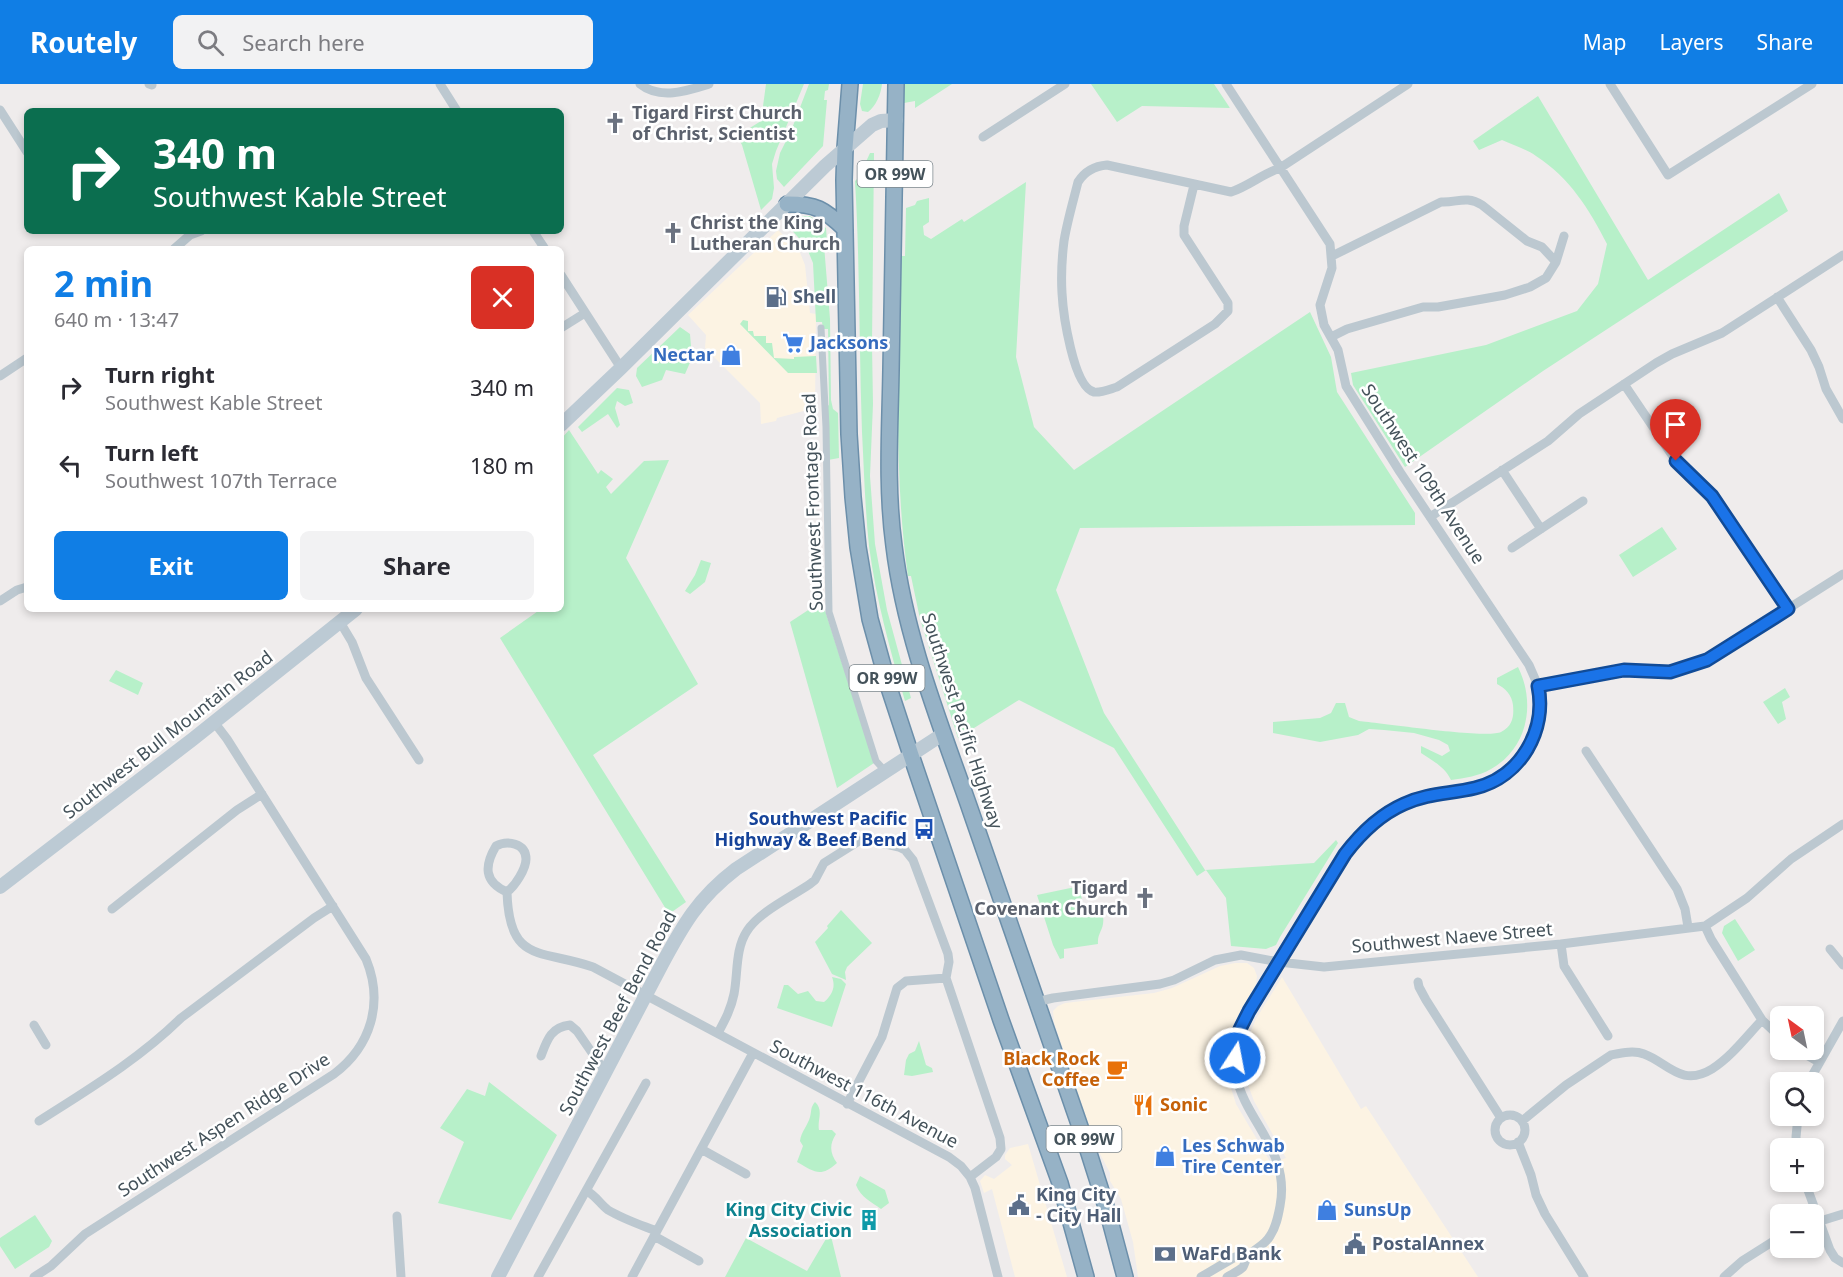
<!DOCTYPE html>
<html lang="en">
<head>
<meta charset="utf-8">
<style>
	body { margin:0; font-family:"Noto Sans",sans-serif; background:#f2f2f3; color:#2b2b33; height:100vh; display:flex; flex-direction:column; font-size:22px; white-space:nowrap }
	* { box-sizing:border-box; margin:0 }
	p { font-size:20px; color:#7c7c81 }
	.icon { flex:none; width:33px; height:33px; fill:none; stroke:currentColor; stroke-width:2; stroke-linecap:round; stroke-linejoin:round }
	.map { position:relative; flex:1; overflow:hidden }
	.panel { position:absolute; left:24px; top:162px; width:540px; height:366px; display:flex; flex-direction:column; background:#fff; border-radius:9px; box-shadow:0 3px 9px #0003 }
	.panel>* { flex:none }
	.hud { position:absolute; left:24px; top:24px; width:540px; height:126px; border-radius:9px; box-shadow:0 3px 9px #0003; background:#0b6e4f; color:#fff; overflow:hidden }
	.needle { width:39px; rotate:327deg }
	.buttons { position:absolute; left:1770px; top:922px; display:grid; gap:12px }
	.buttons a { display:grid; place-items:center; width:54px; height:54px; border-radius:9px; background:#fff; box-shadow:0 3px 9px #0003; font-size:30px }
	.pin { position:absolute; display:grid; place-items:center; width:51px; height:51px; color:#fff; margin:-62px -26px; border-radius:50% 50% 50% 0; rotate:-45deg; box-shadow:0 0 6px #0007 }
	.pin .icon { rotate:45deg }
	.me { position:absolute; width:66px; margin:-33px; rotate:11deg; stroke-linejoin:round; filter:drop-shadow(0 0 4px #0008) }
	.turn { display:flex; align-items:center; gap:21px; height:126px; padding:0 30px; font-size:27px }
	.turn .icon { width:78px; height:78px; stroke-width:2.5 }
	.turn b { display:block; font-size:42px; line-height:51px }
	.round { display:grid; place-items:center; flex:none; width:63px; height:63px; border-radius:9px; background:#f2f2f3 }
	.headline { display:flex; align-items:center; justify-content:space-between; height:102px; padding:0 30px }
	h1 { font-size:36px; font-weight:700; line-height:45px; color:#107ee5 }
	.button { display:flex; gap:12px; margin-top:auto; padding:12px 30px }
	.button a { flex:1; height:69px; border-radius:9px; background:#107ee5; color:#fff; font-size:24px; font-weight:700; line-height:69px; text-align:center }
	.button a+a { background:#f2f2f3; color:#2b2b33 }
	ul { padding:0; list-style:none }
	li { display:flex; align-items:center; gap:18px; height:78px; padding:0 30px }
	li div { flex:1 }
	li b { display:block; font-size:22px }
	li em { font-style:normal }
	header { display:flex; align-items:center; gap:36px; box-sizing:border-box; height:84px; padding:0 30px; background:#107ee5; color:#fff }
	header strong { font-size:28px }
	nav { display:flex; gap:33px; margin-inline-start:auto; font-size:21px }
	.search { width:420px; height:54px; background:#f2f2f3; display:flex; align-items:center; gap:15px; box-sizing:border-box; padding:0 21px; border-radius:9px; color:#7c7c81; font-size:22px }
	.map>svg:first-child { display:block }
</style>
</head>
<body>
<header>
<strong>Routely</strong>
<div class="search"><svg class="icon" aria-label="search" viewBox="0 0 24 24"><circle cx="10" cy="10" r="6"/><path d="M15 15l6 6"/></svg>Search here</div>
<nav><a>Map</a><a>Layers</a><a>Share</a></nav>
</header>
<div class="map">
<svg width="1843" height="1193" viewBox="0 0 1843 1193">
	<rect width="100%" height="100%" fill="#efecec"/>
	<path fill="#fcf3e3" d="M778 146 799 166 805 181 810 229 816 230 815 324 777 334 776 337 761 340 760 319 705 264 706 251 688 231Z
		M1235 879H1247L1254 884 1257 892 1256 900 1233 941 1224 967 1227 991 1236 1020 1271 1079 1286 1074 1254 1017 1245 993 1244 978 1245 963 1250 949 1256 935 1282 893 1361 1025 1366 1022 1478 1193H1138L1133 1158 1121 1115 1110 1097V1089L1096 1062 1054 938 1053 927 1058 922 1065 919 1154 909 1172 904 1220 882Z
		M1028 1060 1067 1193H1015L992 1105 984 1109 980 1097 985 1091 994 1095 1012 1081 1005 1075V1071L1010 1064Z"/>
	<path fill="#b7f0c9" d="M766 0H804L776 67 772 80 774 104 772 115 761 126 742 61 737 52 761 37Z
		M809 0H829L828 6 825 7 824 16H827L823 62 784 103 777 95 776 87 780 69 791 47Z
		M863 0H882C881 10 876 22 868 28L862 27 860 20Z
		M904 0H952L915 24V17L904 19Z
		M1091 0H1214L1230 24 1142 22 1117 38Z
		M1538 12 1648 196 1779 109 1788 127 1543 287 1405 383 1353 301 1351 289 1486 261 1577 227 1598 200 1607 160C1589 125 1570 94 1536 72 1526 65 1513 61 1502 56L1479 66 1473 57Z
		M870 69H874L872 261 873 320 870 392 875 460 887 526 911 614 905 617C890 566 876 515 869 462 865 424 864 386 862 348 859 264 860 181 855 97L859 93Z
		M1026 98 1016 273 1034 343 1074 386 1310 228 1331 273 1337 308 1415 429V441L1080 444 1056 506 1104 629 1205 786 1314 779 1336 756 1338 759 1280 853 1276 861 1266 865 1231 862 1226 814 1206 786 1197 792 1114 664 1019 616 958 654 920 535 911 492H908C893 387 899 279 901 172H905L906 124 915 121 917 117 929 114V138L923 142 924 151 931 155 962 135 964 138Z
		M804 132H810L826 144 827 158 824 161 830 235 831 316 833 325 838 329 839 374 828 376 826 323 829 321 828 245H823L822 238H816L813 179 806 162 788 142 797 134Z
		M743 236 748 237V247H753L754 252H766V259H772L774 274 794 275V273L816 272 817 289H788L740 240Z
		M680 243 690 250 692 274 685 290 666 286 662 296 642 303 636 292 637 284Z
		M617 304 629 306 633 319 625 322 617 317 615 324 620 341 617 344 608 330 582 348 578 343Z
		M569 346 598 390 601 386 613 395 606 403 611 410 644 377 669 376 626 474 698 600 593 671 686 818 669 830 500 554 541 525H561V355Z
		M1662 443 1677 465 1633 493 1619 471Z
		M701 476 711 479 705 498 690 510 685 507 695 491Z
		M822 517 874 679 837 704 790 538Z
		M1518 583C1536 619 1528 664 1491 685 1479 692 1465 694 1451 696 1445 683 1433 677 1421 669V662L1442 672 1450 667 1448 661 1439 656 1414 649 1384 646 1369 645 1358 651 1320 658 1273 649V638L1320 634 1331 629 1336 619H1345L1349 633 1359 637C1382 639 1487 655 1501 648 1513 642 1514 632 1513 621 1512 611 1505 604 1497 600V594Z
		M116 586 143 599 138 611 109 597Z
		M1785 604 1790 613 1782 618 1786 635 1778 640 1763 618Z
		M1080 802 1084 833 1103 832C1105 846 1097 848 1098 860L1064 865V874L1060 875 1053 861 1037 811Z
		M841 826 872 859 847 883 845 888 846 896 832 890 815 858 828 844 827 842Z
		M1735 835 1755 866 1738 877 1722 849 1724 842Z
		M832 893 841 895 846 900 832 943 777 924 784 901H788L798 910 808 907 816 917 824 918C832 911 836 903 832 893Z
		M919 957 926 981 932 984 933 988 912 992 904 991 906 976 909 970 915 967Z
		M489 998 557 1051 511 1136 438 1119 464 1058 440 1044 467 1005 485 1012Z
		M815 1018C824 1026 817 1036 819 1046H832L836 1050C829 1061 830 1069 837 1079 820 1094 815 1088 797 1078L803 1062 800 1057C801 1048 808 1041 810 1033 812 1026 810 1024 815 1018Z
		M860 1092 885 1106 889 1119 881 1125C872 1118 861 1114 856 1101Z
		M35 1131 52 1157 49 1163 15 1185 0 1162V1154Z
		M830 1148 841 1193H725L746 1154 807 1187Z"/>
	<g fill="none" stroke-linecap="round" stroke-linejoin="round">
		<defs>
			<path id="trunk" d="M850 0 845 64 844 96 849 350 853 413 858 463 870 535 889 604 911 671 1001 936 1060 1099 1086 1193
				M896 0C895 95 892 191 891 286 890 345 886 403 894 462 905 553 940 639 970 725 1009 838 1048 950 1087 1063L1108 1129 1125 1193
				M787 120C816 120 824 125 845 145"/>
		</defs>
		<use href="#trunk" stroke="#6c8faa" stroke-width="18"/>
		<path stroke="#bcc8d0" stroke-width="7" d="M821 244 826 343 829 528 876 677 886 688"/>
		<path stroke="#bcc8d0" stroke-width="9" d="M149 0 152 1
			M440 0 457 27
			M640 0C660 16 687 7 709 0
			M1226 0 1330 160 1332 184 1320 221 1324 241 1338 266 1346 302 1400 388 1529 581C1533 591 1539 601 1540 611 1544 650 1520 688 1484 702 1469 707 1453 707 1438 709 1426 711 1414 715 1403 720 1379 731 1361 750 1345 770L1249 927C1200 1019 1295 1044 1280 1122 1278 1133 1276 1143 1270 1152 1265 1161 1256 1164 1249 1171 1246 1174 1245 1179 1243 1183 1239 1187 1232 1190 1227 1193
			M1610 0 1668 91 1812 0
			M0 26 27 68
			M983 53 1065 0
			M1194 101 1184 142V151L1228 219V227L1215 240 1117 303C1110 305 1101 309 1094 308 1073 303 1063 228 1062 209 1061 192 1062 173 1064 157 1067 138 1073 118 1078 98 1085 87 1094 82 1107 81L1231 108C1249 102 1262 90 1280 84L1408 0
			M533 147 545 165
			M174 165 190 151 201 147
			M1332 172 1441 118C1457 119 1466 111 1482 121L1527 157 1542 163 1556 178
			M561 191 621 284
			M1777 213 1811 266 1819 283 1826 305 1843 335
			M561 244 585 229
			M1331 253 1347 245 1423 223H1438L1505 211 1530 203 1546 194 1556 178 1564 152
			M0 292 27 274
			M1624 300 1676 377 1712 412 1788 525
			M1502 386 1541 445
			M1430 433 1548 357 1579 330 1656 279 1672 270 1722 249 1843 171
			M1512 464 1583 417
			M0 517 17 506 27 503
			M340 538 352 558 366 594 419 676
			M1538 601 1624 586 1670 588 1707 576 1843 490
			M1586 667 1677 805 1685 825 1688 843
			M507 808C484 798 484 782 496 762 507 756 526 759 526 775 526 785 515 802 507 808 509 880 541 865 593 883L949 1073 961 1082 970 1093 975 1104 998 1193
			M112 825 237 726 262 710
			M1705 842 1711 855 1762 936 1780 953
			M1561 860 1564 882 1608 952
			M1830 865 1843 881
			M1418 898 1419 903 1426 916 1501 1034
			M1036 918 1053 914 1160 900 1174 896 1215 876 1241 871 1279 878 1324 883 1561 860 1705 842 1747 814 1791 775 1843 740
			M34 941 46 961
			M718 949C725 936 731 925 734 910 738 890 735 865 747 847 759 828 791 813 810 800L815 796 824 779 859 757 868 756 899 763 905 766 913 776 948 870 949 878 946 894 1000 1054 1001 1065 996 1073 970 1093
			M1798 966 1819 978
			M541 972C547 956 551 943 570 941L577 947 606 989
			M1808 999 1843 937
			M847 1020 882 953 897 904 906 897 946 894
			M1495 1046a15 15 0 1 1 30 0a15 15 0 1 1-30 0Z
			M39 1037C89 1005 138 976 181 934L314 834 333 822
			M1522 1037 1566 1001 1611 971C1621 969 1634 966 1644 970 1667 978 1681 1004 1712 985 1731 973 1746 953 1762 936
			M1518 1058 1531 1091 1536 1111 1545 1130 1584 1193
			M701 1065 746 1090
			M1797 1065 1796 1053 1798 1032
			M1805 1098 1830 1166 1835 1174 1843 1179
			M587 1107C596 1112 600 1120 608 1126 623 1135 641 1141 656 1147
			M397 1132 401 1193
			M1814 1139 1843 1130
			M654 1152 699 1177
			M34 1193 51 1182 85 1150 334 990C371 962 384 919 366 875L227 655 214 638
			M538 1193 646 999
			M632 1193 753 969
			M1201 1193 1235 1173 1249 1171
			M1724 1193 1742 1177 1780 1153"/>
		<path stroke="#bccad4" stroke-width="14" d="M561 341 621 284 825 82 872 41 881 37 896 36
			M0 803 193 655 356 525
			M498 1193 661 882C683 841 698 814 736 785L943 650"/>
		<use href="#trunk" stroke="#96b2c6" stroke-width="15"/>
	</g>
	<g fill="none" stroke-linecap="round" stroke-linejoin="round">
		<defs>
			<path id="route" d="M1235 974 1240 945 1249 927 1345 770C1361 749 1379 731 1404 720 1428 709 1450 710 1475 704 1521 693 1547 646 1538 602L1624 586 1670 588 1707 576 1788 525 1712 412 1676 377"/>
		</defs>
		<use href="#route" stroke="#114b97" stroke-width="15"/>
		<use href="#route" stroke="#1a73e8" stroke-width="10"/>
	</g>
	<defs>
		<symbol id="church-bare" viewBox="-9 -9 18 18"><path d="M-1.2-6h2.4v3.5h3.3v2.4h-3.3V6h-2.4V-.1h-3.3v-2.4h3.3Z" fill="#6b7280" stroke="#fff" stroke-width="2.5" paint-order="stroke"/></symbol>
		<symbol id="fuel-bare" viewBox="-9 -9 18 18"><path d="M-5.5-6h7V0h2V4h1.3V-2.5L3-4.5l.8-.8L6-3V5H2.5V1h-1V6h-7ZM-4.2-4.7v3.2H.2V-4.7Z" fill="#5c6f8a" stroke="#fff" stroke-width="2.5" paint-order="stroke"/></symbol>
		<symbol id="supermarket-bare" viewBox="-9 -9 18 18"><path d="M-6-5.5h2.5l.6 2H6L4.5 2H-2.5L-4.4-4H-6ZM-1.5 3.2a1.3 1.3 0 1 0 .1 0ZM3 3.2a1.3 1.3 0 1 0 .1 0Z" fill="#3f7fe0" stroke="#fff" stroke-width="2.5" paint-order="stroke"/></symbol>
		<symbol id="shop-bare" viewBox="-9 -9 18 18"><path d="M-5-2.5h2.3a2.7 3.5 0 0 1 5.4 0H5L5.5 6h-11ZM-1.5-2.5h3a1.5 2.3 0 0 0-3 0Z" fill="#3f7fe0" stroke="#fff" stroke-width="2.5" paint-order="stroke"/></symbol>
		<symbol id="bus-bare" viewBox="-9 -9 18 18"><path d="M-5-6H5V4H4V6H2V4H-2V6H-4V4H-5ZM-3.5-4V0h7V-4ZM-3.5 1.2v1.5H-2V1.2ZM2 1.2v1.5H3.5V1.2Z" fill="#1a4fb4" stroke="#fff" stroke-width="2.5" paint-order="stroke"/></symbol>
		<symbol id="cafe-bare" viewBox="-9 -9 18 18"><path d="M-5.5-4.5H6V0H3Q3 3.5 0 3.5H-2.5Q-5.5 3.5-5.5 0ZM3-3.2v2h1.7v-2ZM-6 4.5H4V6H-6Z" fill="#e8710a" stroke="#fff" stroke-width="2.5" paint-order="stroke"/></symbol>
		<symbol id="restaurant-bare" viewBox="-9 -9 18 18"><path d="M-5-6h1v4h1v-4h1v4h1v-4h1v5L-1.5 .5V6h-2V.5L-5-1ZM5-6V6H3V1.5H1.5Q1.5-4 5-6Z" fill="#e8710a" stroke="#fff" stroke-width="2.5" paint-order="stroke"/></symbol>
		<symbol id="civic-bare" viewBox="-9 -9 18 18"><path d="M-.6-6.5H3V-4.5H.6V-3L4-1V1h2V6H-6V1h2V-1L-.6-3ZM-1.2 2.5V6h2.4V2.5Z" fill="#5c6f8a" stroke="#fff" stroke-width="2.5" paint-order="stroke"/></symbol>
		<symbol id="building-bare" viewBox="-9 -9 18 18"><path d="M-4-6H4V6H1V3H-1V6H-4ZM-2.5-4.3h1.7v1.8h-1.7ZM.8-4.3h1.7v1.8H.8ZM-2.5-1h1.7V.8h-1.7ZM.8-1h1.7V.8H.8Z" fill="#0f9aa8" stroke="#fff" stroke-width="2.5" paint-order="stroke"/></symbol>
		<symbol id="bank-bare" viewBox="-9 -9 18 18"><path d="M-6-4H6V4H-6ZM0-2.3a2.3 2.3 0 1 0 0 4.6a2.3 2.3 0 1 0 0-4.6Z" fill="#5c6f8a" stroke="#fff" stroke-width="2.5" paint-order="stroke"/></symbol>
	</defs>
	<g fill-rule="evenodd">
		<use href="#church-bare" x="600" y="24" width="30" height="30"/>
		<use href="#church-bare" x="658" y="134" width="30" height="30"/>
		<use href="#fuel-bare" x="761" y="198" width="30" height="30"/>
		<use href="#supermarket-bare" x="778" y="244" width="30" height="30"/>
		<use href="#shop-bare" x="716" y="256" width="30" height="30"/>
		<use href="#bus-bare" x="909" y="730" width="30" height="30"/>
		<use href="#church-bare" x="1130" y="799" width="30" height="30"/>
		<use href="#cafe-bare" x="1102" y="970" width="30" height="30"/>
		<use href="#restaurant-bare" x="1128" y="1006" width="30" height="30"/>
		<use href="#shop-bare" x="1150" y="1057" width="30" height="30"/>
		<use href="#civic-bare" x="1004" y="1106" width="30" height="30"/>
		<use href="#shop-bare" x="1312" y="1111" width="30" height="30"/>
		<use href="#building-bare" x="854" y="1121" width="30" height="30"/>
		<use href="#civic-bare" x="1340" y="1145" width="30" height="30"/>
		<use href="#bank-bare" x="1150" y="1155" width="30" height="30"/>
	</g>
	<g text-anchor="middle" stroke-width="5" stroke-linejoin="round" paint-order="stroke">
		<g fill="#fff" stroke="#7c868c" stroke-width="1.5">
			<rect x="857.5" y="77" width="75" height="26" rx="4.5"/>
			<rect x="849.5" y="581" width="75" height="26" rx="4.5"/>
			<rect x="1046.5" y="1042" width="75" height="26" rx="4.5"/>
		</g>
		<g font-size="16" font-weight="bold" fill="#44525a">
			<text x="895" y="96">OR 99W</text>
			<text x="887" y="600">OR 99W</text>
			<text x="1084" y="1061">OR 99W</text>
		</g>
		<g font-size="18" font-weight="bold" fill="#5b616d" stroke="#fff" text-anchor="start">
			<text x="632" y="35">Tigard First Church<tspan x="632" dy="21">of Christ, Scientist</tspan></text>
			<text x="690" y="145">Christ the King<tspan x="690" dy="21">Lutheran Church</tspan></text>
			<text x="1128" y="810" text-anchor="end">Tigard<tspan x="1128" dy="21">Covenant Church</tspan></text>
		</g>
		<g font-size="18" font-weight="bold" fill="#4e5e75" stroke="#fff" text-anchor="start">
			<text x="793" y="219">Shell</text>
			<text x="1036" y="1117">King City<tspan x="1036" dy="21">- City Hall</tspan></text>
			<text x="1372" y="1166">PostalAnnex</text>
			<text x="1182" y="1176">WaFd Bank</text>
		</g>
		<g font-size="18" font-weight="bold" fill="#366cbe" stroke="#fff" text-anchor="start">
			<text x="810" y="265">Jacksons</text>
			<text x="714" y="277" text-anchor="end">Nectar</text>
			<text x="1182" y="1068">Les Schwab<tspan x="1182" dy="21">Tire Center</tspan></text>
			<text x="1344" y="1132">SunsUp</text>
		</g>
		<g font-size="18" fill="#44525a" stroke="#fff">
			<text transform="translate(1423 390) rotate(57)" y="6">Southwest 109th Avenue</text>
			<text transform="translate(813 418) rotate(-92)" y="6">Southwest Frontage Road</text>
			<text transform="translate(962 637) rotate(72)" y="6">Southwest Pacific Highway</text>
			<text transform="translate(168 651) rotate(-38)" y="6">Southwest Bull Mountain Road</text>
			<text transform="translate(1452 854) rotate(-5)" y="6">Southwest Naeve Street</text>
			<text transform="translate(618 929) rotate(-62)" y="6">Southwest Beef Bend Road</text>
			<text transform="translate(864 1010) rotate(28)" y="6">Southwest 116th Avenue</text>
			<text transform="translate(224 1041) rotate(-33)" y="6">Southwest Aspen Ridge Drive</text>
		</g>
		<g font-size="18" font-weight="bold" fill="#164399" stroke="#fff" text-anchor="end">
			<text x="907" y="741">Southwest Pacific<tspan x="907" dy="21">Highway &amp; Beef Bend</tspan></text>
		</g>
		<g font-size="18" font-weight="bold" fill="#c56008" stroke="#fff" text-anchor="end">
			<text x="1100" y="981">Black Rock<tspan x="1100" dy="21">Coffee</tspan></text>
			<text x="1160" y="1027" text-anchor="start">Sonic</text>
		</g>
		<g font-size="18" font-weight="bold" fill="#0d838f" stroke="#fff" text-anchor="end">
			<text x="852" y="1132">King City Civic<tspan x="852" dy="21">Association</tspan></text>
		</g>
	</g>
</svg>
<div class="buttons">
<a><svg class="needle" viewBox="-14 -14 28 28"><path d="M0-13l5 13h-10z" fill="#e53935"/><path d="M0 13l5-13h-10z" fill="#7c7c81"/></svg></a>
<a><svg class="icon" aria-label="search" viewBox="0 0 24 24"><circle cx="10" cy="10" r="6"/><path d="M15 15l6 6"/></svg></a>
<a>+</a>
<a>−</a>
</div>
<div class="pin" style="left:1676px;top:377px;background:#d93025"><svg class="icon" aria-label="arrive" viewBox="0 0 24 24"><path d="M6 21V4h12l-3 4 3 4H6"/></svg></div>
<svg class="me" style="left:1235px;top:974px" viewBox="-20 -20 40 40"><circle r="17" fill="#1a73e8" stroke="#fff" stroke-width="3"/><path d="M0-11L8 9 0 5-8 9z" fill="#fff"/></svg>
<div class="hud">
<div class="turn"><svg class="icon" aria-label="right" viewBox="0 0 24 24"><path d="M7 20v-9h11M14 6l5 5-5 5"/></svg><div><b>340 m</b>Southwest Kable Street</div></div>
</div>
<section class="panel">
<div class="headline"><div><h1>2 min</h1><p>640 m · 13:47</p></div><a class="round" style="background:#d93025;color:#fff"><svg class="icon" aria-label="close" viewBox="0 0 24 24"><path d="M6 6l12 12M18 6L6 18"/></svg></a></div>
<ul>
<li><svg class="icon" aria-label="right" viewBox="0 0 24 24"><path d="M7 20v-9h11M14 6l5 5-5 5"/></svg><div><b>Turn right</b><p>Southwest Kable Street</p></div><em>340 m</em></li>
<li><svg class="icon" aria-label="left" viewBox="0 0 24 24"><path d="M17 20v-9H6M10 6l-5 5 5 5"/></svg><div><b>Turn left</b><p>Southwest 107th Terrace</p></div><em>180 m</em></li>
</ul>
<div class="button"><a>Exit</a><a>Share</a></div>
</section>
</div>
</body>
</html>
